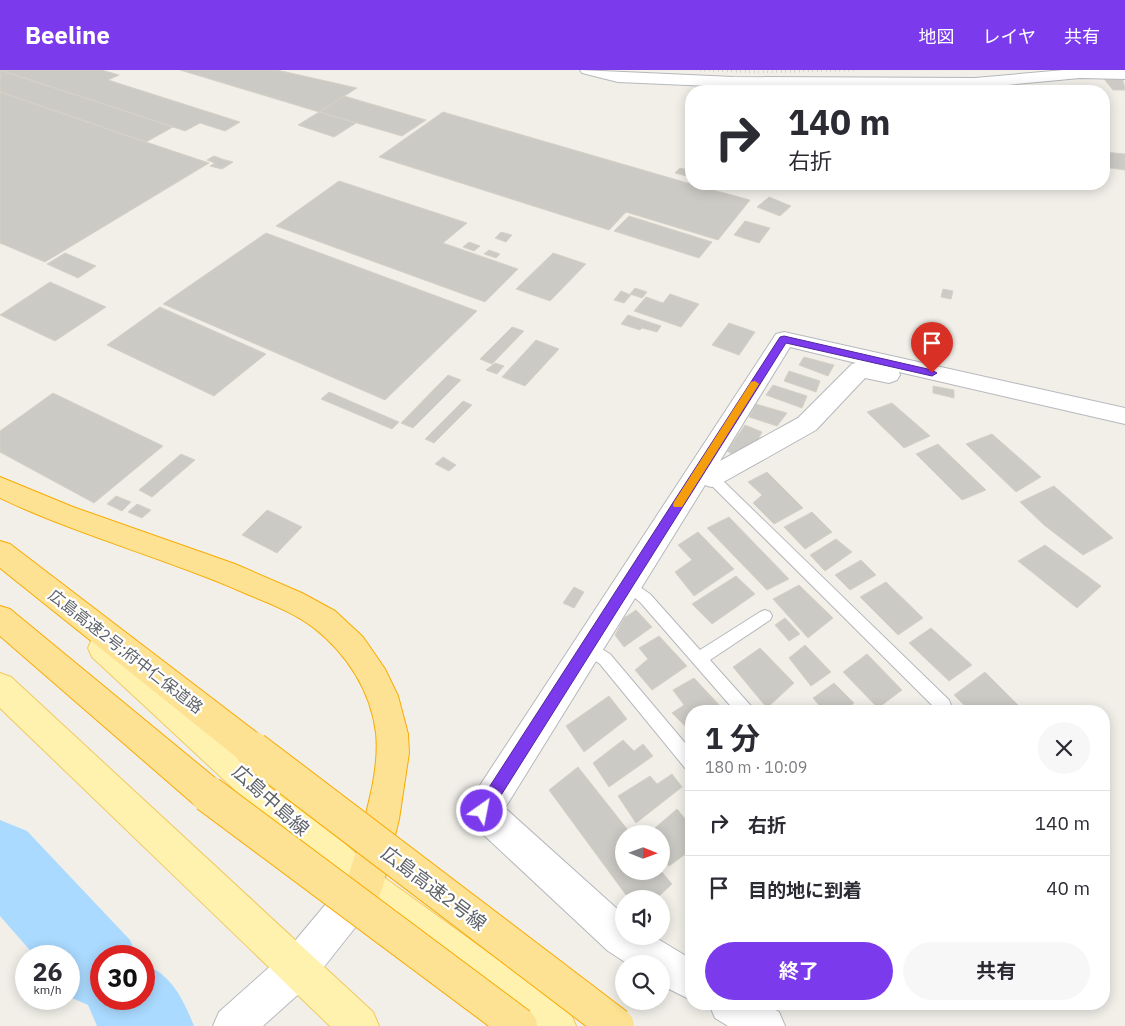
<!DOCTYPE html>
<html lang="ja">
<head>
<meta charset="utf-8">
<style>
	body { margin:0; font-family:"IBM Plex Sans","Noto Sans JP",sans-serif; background:#f7f7f7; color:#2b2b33; height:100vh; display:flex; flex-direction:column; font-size:19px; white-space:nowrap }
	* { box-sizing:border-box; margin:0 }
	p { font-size:16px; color:#7c7c81 }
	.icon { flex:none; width:28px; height:28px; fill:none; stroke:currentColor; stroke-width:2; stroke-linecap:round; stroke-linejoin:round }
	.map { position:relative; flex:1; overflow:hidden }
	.drawer { position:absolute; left:685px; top:635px; width:425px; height:305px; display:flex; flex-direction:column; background:#fff; border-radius:20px; box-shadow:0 2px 12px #0003 }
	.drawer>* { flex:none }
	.hud { position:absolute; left:685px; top:15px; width:425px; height:105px; border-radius:20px; box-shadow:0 2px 12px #0003; background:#fff; color:#2b2b33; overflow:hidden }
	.needle { width:32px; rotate:91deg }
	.controls { position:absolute; left:615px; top:755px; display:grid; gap:10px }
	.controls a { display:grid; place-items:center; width:55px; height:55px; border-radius:50%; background:#fff; box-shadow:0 2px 12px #0003; font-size:25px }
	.speed { position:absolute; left:15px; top:875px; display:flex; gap:10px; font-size:25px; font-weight:700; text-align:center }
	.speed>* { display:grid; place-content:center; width:65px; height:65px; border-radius:50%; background:#fff; box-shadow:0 2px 12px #0003; line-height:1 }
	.speed small { font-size:12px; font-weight:400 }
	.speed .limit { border:8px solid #d22; background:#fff; color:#111 }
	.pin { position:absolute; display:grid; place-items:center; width:42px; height:42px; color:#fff; margin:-51px -21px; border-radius:50% 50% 50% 0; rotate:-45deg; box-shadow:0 0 5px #0007 }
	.pin .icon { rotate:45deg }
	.me { position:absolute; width:55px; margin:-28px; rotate:33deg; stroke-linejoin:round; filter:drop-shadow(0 0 4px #0008) }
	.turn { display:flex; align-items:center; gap:18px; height:105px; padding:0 20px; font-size:22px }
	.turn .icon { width:65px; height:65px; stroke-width:2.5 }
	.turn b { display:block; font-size:35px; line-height:42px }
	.round { display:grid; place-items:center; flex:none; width:52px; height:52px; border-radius:26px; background:#f7f7f7 }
	.summary { display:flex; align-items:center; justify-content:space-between; height:85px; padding:0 20px }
	h1 { font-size:30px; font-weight:700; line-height:38px }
	.cta { display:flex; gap:10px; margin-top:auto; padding:10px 20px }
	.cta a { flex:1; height:58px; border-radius:30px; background:#7c3aed; color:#fff; font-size:20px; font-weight:700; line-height:58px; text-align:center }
	.cta a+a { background:#f7f7f7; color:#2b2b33 }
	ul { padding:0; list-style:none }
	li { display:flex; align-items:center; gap:15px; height:65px; padding:0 20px; border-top:1px solid #e1e1e2 }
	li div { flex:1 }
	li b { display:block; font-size:19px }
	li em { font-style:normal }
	header { display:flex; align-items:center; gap:30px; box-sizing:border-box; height:70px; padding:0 25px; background:#7c3aed; color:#fff }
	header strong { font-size:24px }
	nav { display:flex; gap:28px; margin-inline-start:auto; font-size:18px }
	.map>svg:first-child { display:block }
</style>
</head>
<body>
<header>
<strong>Beeline</strong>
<nav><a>地図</a><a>レイヤ</a><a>共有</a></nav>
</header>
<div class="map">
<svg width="1125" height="956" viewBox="0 0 1125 956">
	<rect width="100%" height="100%" fill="#f1efe8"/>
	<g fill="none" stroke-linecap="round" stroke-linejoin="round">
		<path fill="#aadaff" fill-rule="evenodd" d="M0 750 27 761 130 870 137 886H101V929H144V894C172 905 183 929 194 956H97L88 935 72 928 69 925V886H35L0 846Z"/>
	</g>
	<path fill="#cccac5" stroke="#d6d1c6" d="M0 0 173 57 146 72 0 22Z
		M0 0H102L119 5 108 10 240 52 225 61 200 53 185 61Z
		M180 0H277L357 18 319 42Z
		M1104 9 1123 10 1125 20H1113Z
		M939 18H970L972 21H941Z
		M0 22 146 72 209 93 45 192 0 173Z
		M344 26 426 50 402 66 319 42Z
		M319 42 356 53 334 67 298 55Z
		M443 42 691 114 750 130 718 170 626 142 609 160 379 87Z
		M1104 82 1125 84V100L1104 97Z
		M214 86 222 89 233 92 222 99 210 96 215 93 207 90Z
		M680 98 691 101V107L675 103Z
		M339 111 467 153 443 173 518 199 485 232 276 156Z
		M769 127 791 136 780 146 757 137Z
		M629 146 712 172 699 188 614 161Z
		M745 151 770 158 759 173 734 165Z
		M501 162 512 165 506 172 495 168Z
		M266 163 477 241 385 330 163 234Z
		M469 172 480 176 474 181 463 177Z
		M489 180 500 184 496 188 484 184Z
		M65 183 96 196 78 208 47 194Z
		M553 183 586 194 550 231 516 219Z
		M50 212 106 237 55 271 0 245Z
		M635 218 647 222 642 228 630 224Z
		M943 219 953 221 951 229 941 227Z
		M621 221 631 225 624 233 614 230Z
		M670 224 699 234 681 257 634 241 646 227 663 233Z
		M160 237 266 284 214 326 107 275Z
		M628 245 661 256 657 262 642 258 640 260 621 254Z
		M729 253 755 262 739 285 712 275Z
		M512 257 524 261 492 294 480 289Z
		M536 270 559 279 525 316 502 307Z
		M804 287 834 295 828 306 799 295Z
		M495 293 504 296 497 304 486 300Z
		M789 301 820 311 816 322 784 311Z
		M448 305 461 310 413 358 401 353Z
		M773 315 807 326 802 338 766 325Z
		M933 316 954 320V328L933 323Z
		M329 322 399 352 392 359 321 329Z
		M53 323 163 376 94 433 0 382V361Z
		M463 331 472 335 434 373 425 369Z
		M892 333 930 366 904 378 867 342Z
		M756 334 787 343 777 356 749 347Z
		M745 355 762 362 757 371 736 386 727 381Z
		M992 364 1041 407 1016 422 966 374Z
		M938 374 986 420 962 430 916 384Z
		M181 384 195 390 152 427 139 420Z
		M443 387 456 395 449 401 435 394Z
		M767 402 803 438 774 454 753 433 762 425 748 412Z
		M1054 416 1113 468 1083 485 1044 455 1020 432Z
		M116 426 131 432 122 441 107 434Z
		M137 434 151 440 142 448 128 442Z
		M267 440 302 457 277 483 242 465Z
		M812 442 832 462 805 479 784 457Z
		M729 447 789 509 767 520 707 458Z
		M698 462 734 499 694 526 675 502 692 490 678 475Z
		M836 469 852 482 825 501 810 485Z
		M1045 475 1101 516 1077 538 1018 491Z
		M861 490 876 505 850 520 835 505Z
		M736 506 755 524 712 554 692 534Z
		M886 512 923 548 898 565 860 527Z
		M799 515 833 548 808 568 773 529Z
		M574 517 584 522 574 538 563 533Z
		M636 540 652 557 624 577 615 565 624 548Z
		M785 548 800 564 789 571 775 555Z
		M931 558 972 595 949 611 909 573Z
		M659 566 687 596 652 620 635 600 648 589 639 578Z
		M805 575 831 602 811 616 789 588Z
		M760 578 794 613 767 638 733 597Z
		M867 584 902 620 878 638 843 602Z
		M985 602 1024 641H970L954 625Z
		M694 608 722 638 717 641H691V659L689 660 672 643 684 635 673 620Z
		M834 613 854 633 845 641H824L813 628Z
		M609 626 627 649 584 682 566 656Z
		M623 670 634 681 643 674 653 686 609 717 593 693Z
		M578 697 631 764H624V801H661L672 814 656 829H629L549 720Z
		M672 704 682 717 636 753 618 726 650 706 657 714Z
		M677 739 691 756V764L685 769 691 780 669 796 661 786V764H648Z"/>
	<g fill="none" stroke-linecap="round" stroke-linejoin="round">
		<defs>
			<path id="lane" d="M711 402 716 404 949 630 951 635 949 640H937L706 410 705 407 706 404Z
				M627 508 650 524 700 580 760 542 765 540 770 542 772 546 770 550 710 590 751 636 753 641H735L640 532 622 518 620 514 622 510Z
				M587 570 610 584 691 680V700L685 698 600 594 582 582 579 577 582 572Z"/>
			<path id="street" d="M580 0 733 7 975 8 1064 0H1125V9L1080 8 975 18 733 17 618 12 582 3Z
				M784 262 1125 338V354L899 302 900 305 897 310 889 313 865 308 816 360 720 414 711 417 705 415 505 738 624 845V866H653L691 889V930L661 915V894H628L608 881 471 753 466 741 471 729 776 264ZM790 277 856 293 852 294 798 348 720 391Z
				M709 934H766L779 942 785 956H728L715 948Z"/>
			<path id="secondary" d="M364 799 377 804 382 817 377 830 312 912 263 956H213L219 942 284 884 351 804Z"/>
			<path id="primary" d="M103 565 114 569 378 803 570 942 576 956H523L352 829 92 587 88 578 92 569Z
				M0 603 11 607 373 942 379 956H330L0 638Z"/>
			<path id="highway" d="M0 407 73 437 235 494 302 523 335 541 363 567 385 599 398 626 408 664 409 683 399 749 383 816 378 829 365 834 352 829C350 825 347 819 347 815 348 803 354 790 357 778 366 743 380 699 376 663 371 621 347 584 314 558 292 541 265 532 240 521 161 487 78 465 0 428Z
				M0 471 10 474 265 669 269 680 265 691 253 696 241 691 0 498Z
				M0 536 10 539 220 712 225 724 220 736 208 741 196 736 0 566Z"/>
		</defs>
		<use href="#lane" stroke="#b5b8bc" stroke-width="2"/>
		<use href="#street" stroke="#b5b8bc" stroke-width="2"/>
		<use href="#secondary" stroke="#b6babf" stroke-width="2"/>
		<use href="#primary" stroke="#f2c960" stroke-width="2"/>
		<use href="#highway" stroke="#f9ab00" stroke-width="2"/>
		<use href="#lane" fill="#fff" fill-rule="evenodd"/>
		<use href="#street" fill="#fff" fill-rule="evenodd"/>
		<use href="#secondary" fill="#fff" fill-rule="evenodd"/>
		<use href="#primary" fill="#fff2af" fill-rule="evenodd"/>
		<use href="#highway" fill="#fde293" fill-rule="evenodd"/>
		<path stroke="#b6b7b8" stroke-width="2.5" stroke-dasharray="0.5 4" stroke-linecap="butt" d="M700 0 758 2 856 0"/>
		<defs>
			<path id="highway-bridge" d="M253 680 616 956
				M208 724 519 956"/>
		</defs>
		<use href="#highway-bridge" stroke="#f9ab00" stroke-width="38" stroke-linecap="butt"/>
		<use href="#highway-bridge" stroke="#fde293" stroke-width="36"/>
	</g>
	<path fill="#7c3aed" stroke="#51269a" d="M784 266 932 300 937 303 932 306 786 273 488 746 482 748 477 746 475 741 477 736 780 267Z"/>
	<path fill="#f59e0b" d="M755 311 759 314 682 437H674L673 435 674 432 751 312Z"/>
	<g text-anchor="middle" stroke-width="4.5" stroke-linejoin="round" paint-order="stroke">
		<g font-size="16" fill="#5f6368" stroke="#fff">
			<text transform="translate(126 581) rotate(38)" y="6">広島高速2号;府中仁保道路</text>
		</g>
		<g font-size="19" fill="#5f6368" stroke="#fff">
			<text transform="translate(271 730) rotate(42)" y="7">広島中島線</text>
			<text transform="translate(434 818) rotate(37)" y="7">広島高速2号線</text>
		</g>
	</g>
</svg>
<div class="controls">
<a><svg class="needle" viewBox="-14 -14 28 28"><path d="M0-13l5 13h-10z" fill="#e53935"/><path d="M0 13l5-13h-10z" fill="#7c7c81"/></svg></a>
<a><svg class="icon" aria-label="sound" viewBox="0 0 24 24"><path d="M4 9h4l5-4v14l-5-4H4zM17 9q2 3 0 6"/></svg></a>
<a><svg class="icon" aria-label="search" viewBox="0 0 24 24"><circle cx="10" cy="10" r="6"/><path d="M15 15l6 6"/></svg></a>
</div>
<div class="speed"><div>26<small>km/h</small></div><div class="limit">30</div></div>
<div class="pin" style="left:932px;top:303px;background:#d93025"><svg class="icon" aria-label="arrive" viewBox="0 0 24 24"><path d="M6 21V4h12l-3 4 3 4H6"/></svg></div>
<svg class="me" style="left:482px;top:741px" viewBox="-20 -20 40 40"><circle r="17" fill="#7c3aed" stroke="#fff" stroke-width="3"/><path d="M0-11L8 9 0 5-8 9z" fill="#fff"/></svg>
<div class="hud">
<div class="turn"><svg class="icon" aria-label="right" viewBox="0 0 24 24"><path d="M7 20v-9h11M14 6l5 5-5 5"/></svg><div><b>140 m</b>右折</div></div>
</div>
<section class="drawer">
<div class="summary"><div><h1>1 分</h1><p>180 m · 10:09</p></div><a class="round"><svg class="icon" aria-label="close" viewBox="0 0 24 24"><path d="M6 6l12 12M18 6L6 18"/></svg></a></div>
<ul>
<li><svg class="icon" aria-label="right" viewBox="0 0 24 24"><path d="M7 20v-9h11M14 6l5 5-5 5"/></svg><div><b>右折</b></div><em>140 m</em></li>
<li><svg class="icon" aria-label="arrive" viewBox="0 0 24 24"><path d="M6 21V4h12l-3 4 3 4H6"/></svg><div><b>目的地に到着</b></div><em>40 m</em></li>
</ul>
<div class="cta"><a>終了</a><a>共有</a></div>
</section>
</div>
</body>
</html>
